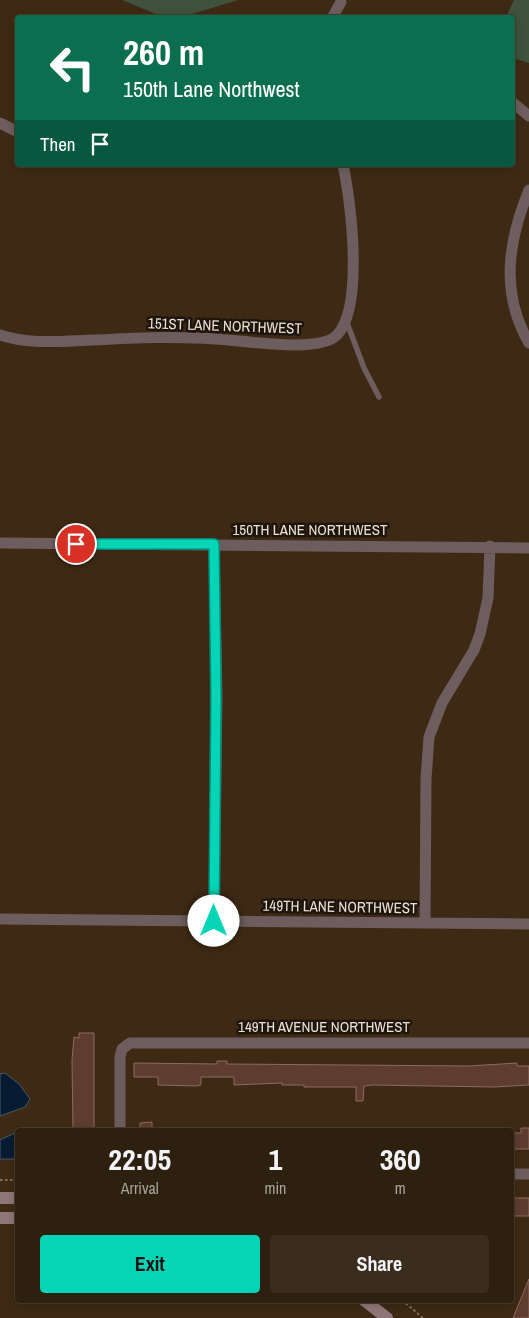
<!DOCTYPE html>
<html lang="en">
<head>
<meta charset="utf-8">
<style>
	body { margin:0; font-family:"Archivo Narrow",sans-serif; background:#3a2d1d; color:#f1f3f6; height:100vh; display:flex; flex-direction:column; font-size:19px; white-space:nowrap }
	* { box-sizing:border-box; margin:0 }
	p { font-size:16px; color:#a7a39e }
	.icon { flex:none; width:28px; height:28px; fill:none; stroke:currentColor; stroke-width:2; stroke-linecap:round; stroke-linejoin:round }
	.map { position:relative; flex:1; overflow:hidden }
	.sheet { position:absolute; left:15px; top:1128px; width:499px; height:175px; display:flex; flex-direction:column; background:#2e200f; border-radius:5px; box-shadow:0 2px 8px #0003,0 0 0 1px #493e2f }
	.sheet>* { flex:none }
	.hud { position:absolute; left:15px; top:15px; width:500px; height:152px; border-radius:5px; box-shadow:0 2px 8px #0003,0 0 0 1px #493e2f; background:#0b6e4f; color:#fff; overflow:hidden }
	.pin { position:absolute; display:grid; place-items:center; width:42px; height:42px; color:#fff; margin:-21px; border:2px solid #fff; border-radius:50%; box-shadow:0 1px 5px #0007 }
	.me { position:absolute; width:55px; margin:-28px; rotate:0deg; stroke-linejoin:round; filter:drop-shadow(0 0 4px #0008) }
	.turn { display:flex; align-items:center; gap:18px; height:105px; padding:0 25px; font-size:22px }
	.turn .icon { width:65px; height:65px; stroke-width:2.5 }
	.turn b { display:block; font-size:35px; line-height:42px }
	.then { display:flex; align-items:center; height:48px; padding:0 25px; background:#0003; gap:10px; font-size:19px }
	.eta { display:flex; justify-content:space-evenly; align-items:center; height:85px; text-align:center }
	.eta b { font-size:30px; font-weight:700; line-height:35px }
	.button { display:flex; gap:10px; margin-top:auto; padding:10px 25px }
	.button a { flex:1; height:58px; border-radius:5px; background:#04d5b6; color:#111; font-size:20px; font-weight:700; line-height:58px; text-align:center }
	.button a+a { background:#3a2d1d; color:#f1f3f6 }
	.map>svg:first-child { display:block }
</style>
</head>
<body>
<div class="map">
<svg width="529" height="1318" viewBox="0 0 529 1318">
	<rect width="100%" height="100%" fill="#3e2a14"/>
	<path fill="#40513d" d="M122 0H238L192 14H156Z
		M514 0H529V63L513 58 512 18 506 17Z"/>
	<path fill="#071c33" stroke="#4c5763" d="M5 1073 19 1084 30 1099 25 1107 0 1116V1074Z
		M17 1132V1159H0V1140Z"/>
	<path fill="#5e3c2f" stroke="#8b6b5f" d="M79 1033H94V1127L73 1130 72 1060 74 1037 79 1038Z
		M217 1061H227V1064L469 1066 517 1063V1066H529V1085L494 1087 372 1085 364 1086 363 1101H356V1087H304V1085H282V1083L234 1085V1077H201V1085L196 1086 158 1085V1077H134V1063L217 1064Z
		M152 1122V1130H140V1123Z
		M521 1128H529V1149H511V1133H521Z
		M511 1198H529V1216H511Z
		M529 1279V1318H513Z"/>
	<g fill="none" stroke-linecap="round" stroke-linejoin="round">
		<path stroke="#816f5d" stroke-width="2" stroke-dasharray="2.5 2.5" stroke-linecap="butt" d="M0 1180H18
			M402 1300 423 1318"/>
		<path stroke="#6d5d5f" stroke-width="5.5" d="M346 320 364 368 379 397"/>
		<path stroke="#6d5d5f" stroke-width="11" d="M332 18 341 2
			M512 102 529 116
			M0 123 18 132
			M529 190C508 241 500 293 529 343
			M0 335C31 345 62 341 94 340 134 338 174 336 215 339 241 340 319 354 337 335 364 307 351 201 343 165
			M0 543 529 548
			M214 545 217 696 214 921
			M0 919 529 924
			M425 923 426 779 429 737 442 703 474 650 480 634 488 598 490 546
			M120 1130V1057L122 1049 130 1043H529
			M511 1174H529"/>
		<path stroke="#8f7679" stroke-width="12" d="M0 1198H18
			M0 1218H18
			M364 1300 387 1318"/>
	</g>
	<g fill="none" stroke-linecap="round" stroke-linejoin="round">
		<defs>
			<path id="route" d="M76 544H214L216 696 214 921"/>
		</defs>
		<use href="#route" stroke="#038a76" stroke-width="12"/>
		<use href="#route" stroke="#04d5b6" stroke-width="9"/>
	</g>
	<g text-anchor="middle" stroke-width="5" stroke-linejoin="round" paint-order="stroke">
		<g font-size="15" fill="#ede0d3" stroke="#1e150c">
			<text transform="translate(225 326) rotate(2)" y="5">151ST LANE NORTHWEST</text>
			<text x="310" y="535">150TH LANE NORTHWEST</text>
			<text transform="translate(340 907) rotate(1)" y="5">149TH LANE NORTHWEST</text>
			<text x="324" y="1032">149TH AVENUE NORTHWEST</text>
		</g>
	</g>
</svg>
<div class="pin" style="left:76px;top:544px;background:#d93025"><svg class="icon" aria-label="arrive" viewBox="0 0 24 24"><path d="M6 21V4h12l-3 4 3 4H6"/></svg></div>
<svg class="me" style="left:214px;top:921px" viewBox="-20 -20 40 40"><circle r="19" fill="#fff"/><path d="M0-13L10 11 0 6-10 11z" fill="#04d5b6"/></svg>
<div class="hud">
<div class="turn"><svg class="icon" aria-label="left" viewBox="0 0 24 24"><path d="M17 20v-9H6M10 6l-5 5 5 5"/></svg><div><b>260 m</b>150th Lane Northwest</div></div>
<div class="then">Then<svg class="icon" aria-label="arrive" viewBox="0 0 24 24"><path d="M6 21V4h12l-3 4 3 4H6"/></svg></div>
</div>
<section class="sheet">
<div class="eta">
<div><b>22:05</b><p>Arrival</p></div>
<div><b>1</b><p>min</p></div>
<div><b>360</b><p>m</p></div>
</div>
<div class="button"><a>Exit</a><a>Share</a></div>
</section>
</div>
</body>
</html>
